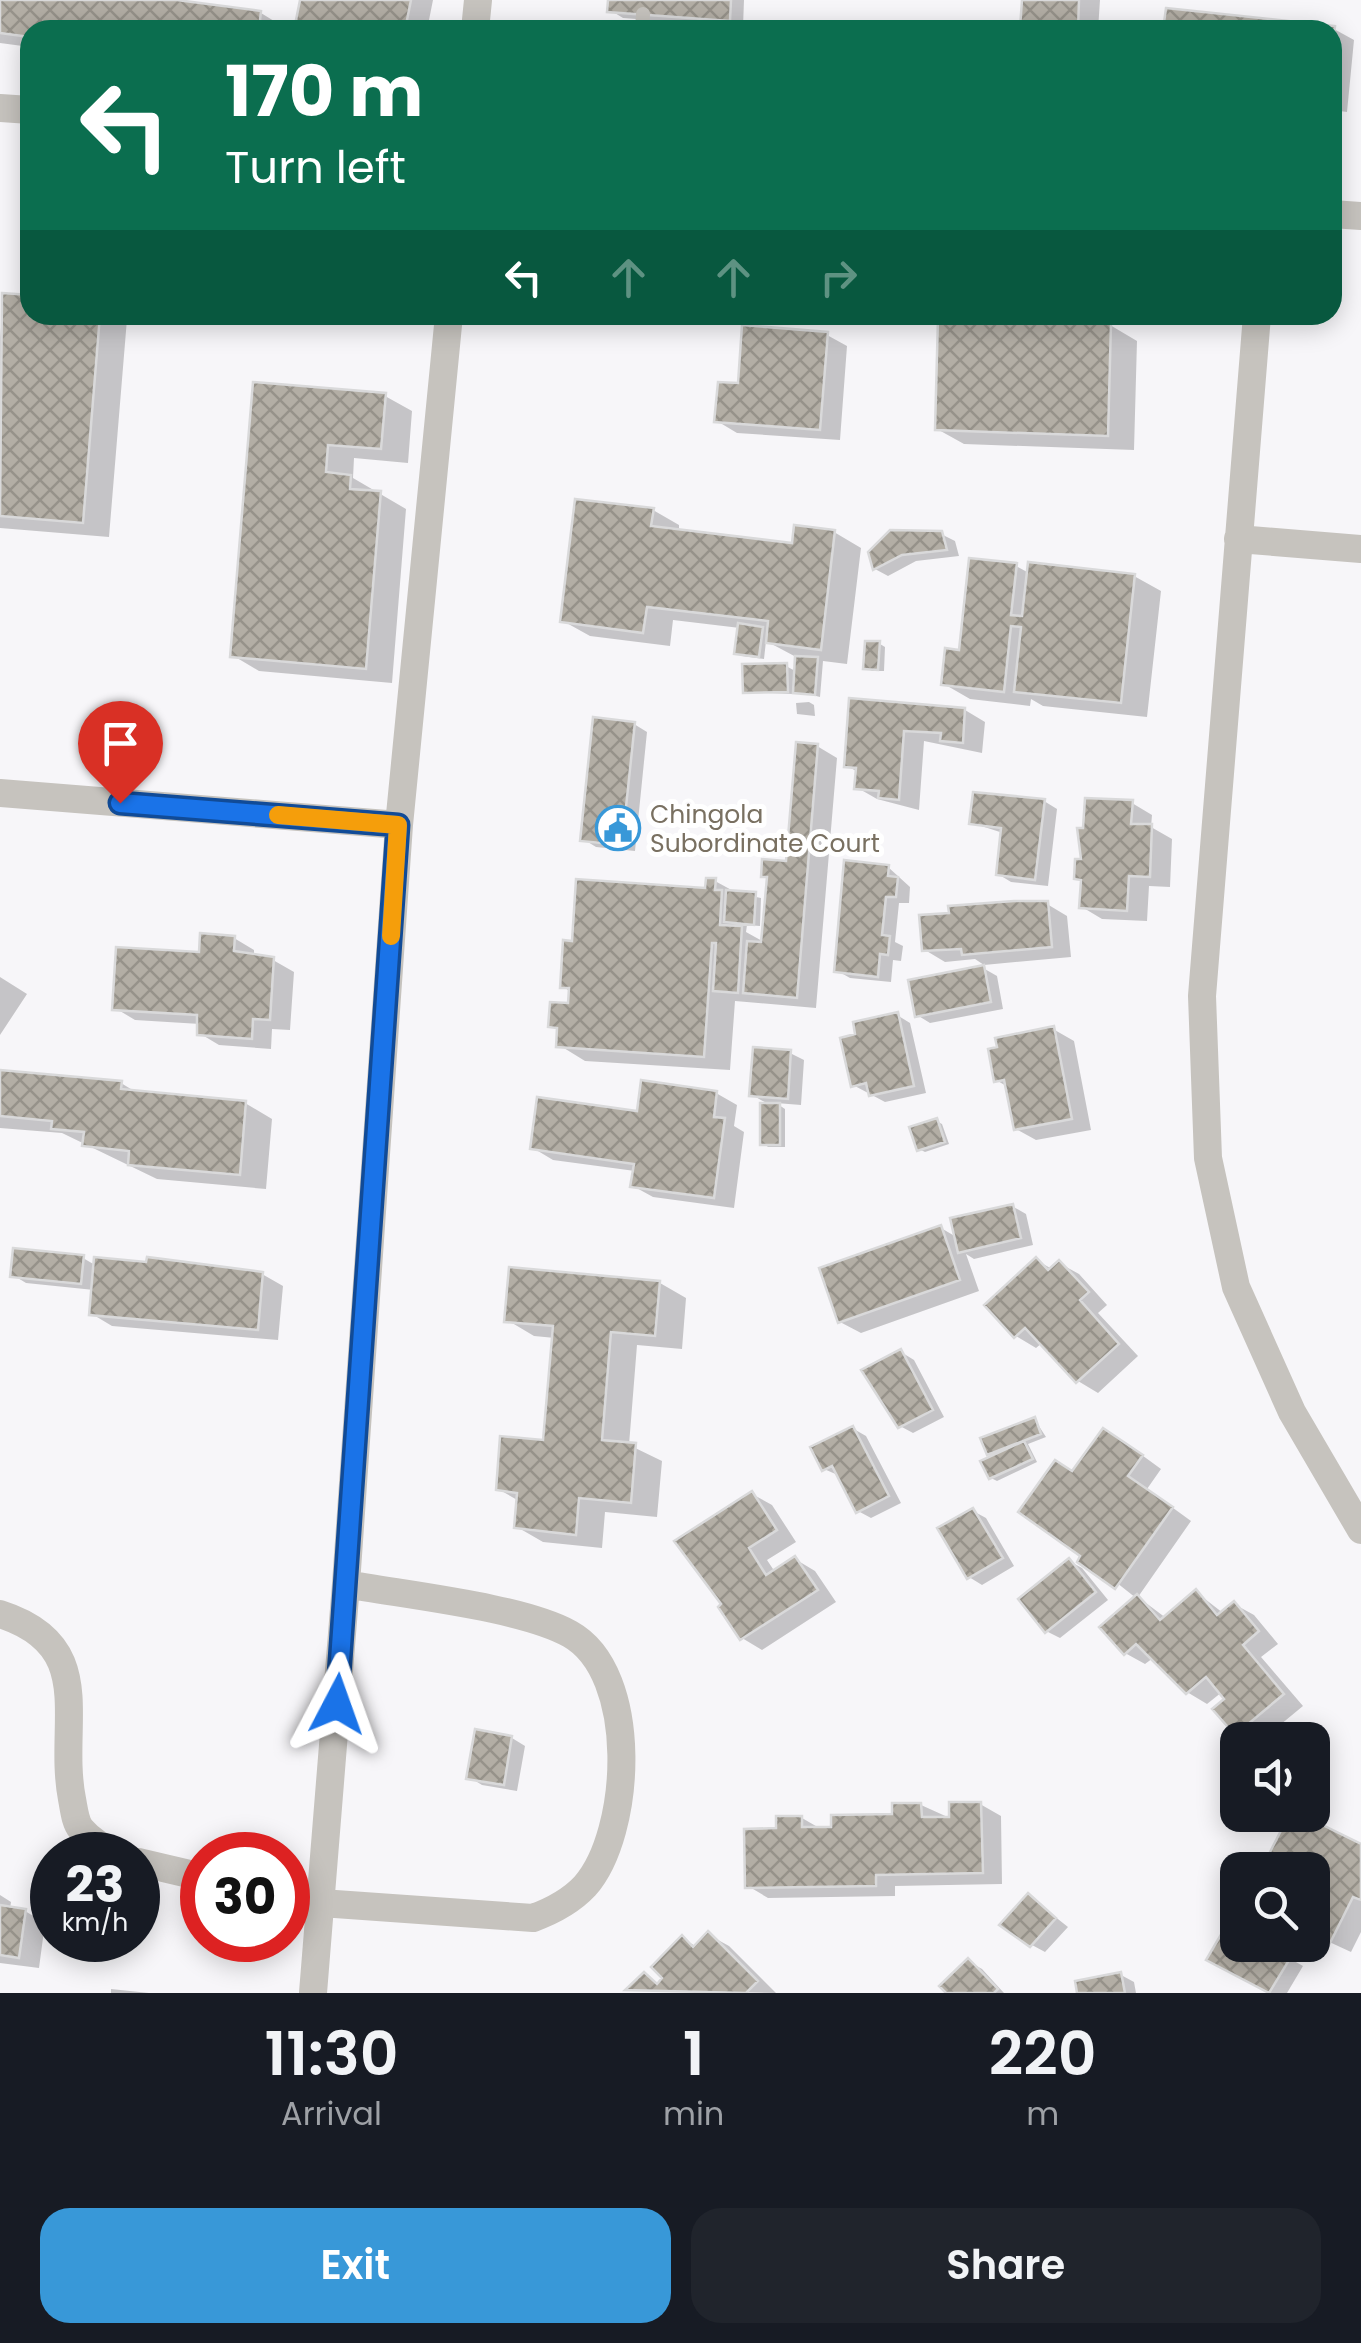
<!DOCTYPE html>
<html lang="en">
<head>
<meta charset="utf-8">
<style>
	body { margin:0; font-family:Poppins,sans-serif; background:#20242c; color:#f1f3f6; height:100vh; display:flex; flex-direction:column; font-size:38px; white-space:nowrap }
	* { box-sizing:border-box; margin:0 }
	p { font-size:32px; color:#9ea1a6 }
	.icon { flex:none; width:55px; height:55px; fill:none; stroke:currentColor; stroke-width:2; stroke-linecap:round; stroke-linejoin:round }
	.map { position:relative; height:1993px; overflow:hidden }
	.sheet { display:flex; flex-direction:column; background:#171b24; flex:1 }
	.sheet>* { flex:none }
	.banner { position:absolute; left:20px; top:20px; width:1322px; height:305px; border-radius:30px; box-shadow:0 5px 25px #0003; background:#0b6e4f; color:#fff; overflow:hidden }
	.buttons { position:absolute; left:1220px; top:1722px; display:grid; gap:20px }
	.buttons a { display:grid; place-items:center; width:110px; height:110px; border-radius:20px; background:#171b24; box-shadow:0 5px 25px #0003; font-size:50px }
	.speed { position:absolute; left:30px; top:1832px; display:flex; gap:20px; font-size:50px; font-weight:700; text-align:center }
	.speed>* { display:grid; place-content:center; width:130px; height:130px; border-radius:50%; background:#171b24; box-shadow:0 5px 25px #0003; line-height:1 }
	.speed small { font-size:25px; font-weight:400 }
	.speed .limit { border:15px solid #d22; background:#fff; color:#111 }
	.pin { position:absolute; display:grid; place-items:center; width:85px; height:85px; color:#fff; margin:-102px -42px; border-radius:50% 50% 50% 0; rotate:-45deg; box-shadow:0 0 10px #0007 }
	.pin .icon { rotate:45deg }
	.me { position:absolute; width:110px; margin:-55px; rotate:4deg; stroke-linejoin:round; filter:drop-shadow(0 0 8px #0008) }
	.turn { display:flex; align-items:center; gap:35px; height:210px; padding:0 40px; font-size:45px }
	.turn .icon { width:130px; height:130px; stroke-width:2.5 }
	.turn b { display:block; font-size:70px; line-height:85px }
	.lanes { display:flex; align-items:center; height:95px; padding:0 40px; background:#0003; justify-content:center; gap:50px; direction:ltr }
	.lanes .off { opacity:.35 }
	.eta { display:flex; justify-content:space-evenly; align-items:center; height:170px; text-align:center }
	.eta b { font-size:60px; font-weight:600; line-height:70px }
	.primary-button { display:flex; gap:20px; margin-top:auto; padding:20px 40px }
	.primary-button a { flex:1; height:115px; border-radius:30px; background:#3898d8; color:#fff; font-size:40px; font-weight:600; line-height:115px; text-align:center }
	.primary-button a+a { background:#20242c; color:#f1f3f6 }
	.map>svg:first-child { display:block }
</style>
</head>
<body>
<div class="map">
<svg width="1361" height="1993" viewBox="0 0 1361 1993">
	<defs>
		<pattern id="building-cross-hatch" width="8" height="8" patternUnits="userSpaceOnUse" patternTransform="scale(2.5)"><rect width="8" height="8" fill="#b3aea5"/><path d="M0 0l8 8M0 8l8-8" fill="none" stroke="#96928a"/></pattern>
	</defs>
	<rect width="100%" height="100%" fill="#f7f6f9"/>
	<path fill="#0003" d="M0 0H157L261 13 287 29 30 30V47L0 43Z
		M303 0H433L427 30H297Z
		M611 0H744L743 27 623 18 610 10Z
		M1023 0H1100L1098 30H1020Z
		M1334 29 1354 40 1347 112 1332 110V30H1166Z
		M4 295 30 297V315L127 319 109 537 0 528V338Z
		M1110 325 1137 341 1134 450 964 444 937 429Z
		M827 335 847 346 840 440 737 433 717 421Z
		M255 385 385 396 412 411 408 463 354 458 353 478 406 509 392 683 259 671 232 655Z
		M653 510 679 525V532L795 546 834 532 861 548 847 664 823 661 820 697 793 690V694L746 692 786 666 797 672 798 658 766 641 764 659 742 656 736 653 740 628 673 620 670 646 590 636 563 621Z
		M941 534 955 541 959 556 916 561 888 576 875 569Z
		M1016 566 1029 573 1134 576 1161 591 1147 717 1043 706 1031 699 1030 706 970 699 944 684Z
		M880 644 885 647 884 671H872L866 668Z
		M852 701 965 710 985 722 982 753 924 741 919 810 877 799 856 787 858 772 847 766Z
		M809 702 814 705 815 716 797 714 796 703Z
		M634 724 647 732 635 851 596 847 583 839Z
		M817 746 837 758 816 1008 735 1001 730 1070 585 1061 559 1045 560 1031 551 1026 571 1006V992L562 986 574 944 707 891 715 881 737 893 761 898 760 926 747 925 746 932 764 942 769 879 764 875 788 864Z
		M1044 801 1057 809 1048 886 1011 882 998 874 1003 833 972 823Z
		M1132 803 1152 815 1151 827 1172 839 1170 887 1149 886 1147 921 1102 919 1082 907 1083 881 1077 878 1084 849 1078 845 1079 830Z
		M888 867 910 887 909 903H899L895 942 903 946 901 961 893 960 891 982 850 978 836 970Z
		M1047 904 1067 916 1071 957 984 965 975 959 945 962 925 950 952 916Z
		M234 938 254 950V957L273 960 294 972 290 1030 272 1029 271 1049 219 1045 199 1033 200 1024 135 1020 115 1008Z
		M983 968 997 976 1003 1009 930 1023 917 1015Z
		M0 977 27 994 0 1035Z
		M897 1015 910 1023 926 1093 885 1102 853 1085Z
		M1053 1029 1074 1041 1091 1130 1036 1140 1016 1129 1008 1087 996 1080 1000 1049Z
		M790 1053 804 1060 801 1105 776 1103 785 1109V1147H768L763 1143 770 1105 752 1095Z
		M0 1073 121 1083 139 1094 245 1103 272 1119 266 1189 157 1179 62 1133 0 1128Z
		M716 1093 737 1105 734 1126 744 1132 734 1208 653 1197 633 1186 635 1171 553 1160 533 1148Z
		M936 1121 942 1124 949 1144 925 1152 919 1149Z
		M1012 1206 1026 1214 1033 1245 974 1259 966 1254 979 1291 861 1333 840 1322 941 1228 958 1238Z
		M83 1258 95 1265 96 1260 185 1263 262 1274 283 1286 278 1340 112 1326 92 1314 94 1290 26 1283 13 1275Z
		M1036 1260 1052 1269 1059 1263 1079 1274 1107 1305 1098 1313 1138 1356 1098 1393 1078 1381 1042 1343 1036 1348 1016 1336Z
		M660 1283 686 1298 682 1349 637 1345 629 1445 662 1461 657 1517 605 1512 602 1548 543 1542 517 1527 519 1501 498 1489 545 1443 555 1338 534 1336 507 1320Z
		M901 1352 914 1360 944 1417 913 1433 900 1426 890 1407 880 1401 864 1371Z
		M1035 1420 1046 1437 1028 1444 1037 1462 997 1481 991 1478 995 1457 989 1453Z
		M852 1428 866 1436 901 1503 871 1518 858 1511 840 1476 824 1469Z
		M1124 1442 1161 1469 1147 1489 1191 1521 1138 1597 1166 1618 1196 1592 1223 1613 1234 1604 1254 1615 1278 1644 1261 1657 1303 1706 1262 1740H1248L1236 1733 1222 1692 1207 1704 1187 1692 1153 1658 1145 1664 1125 1653 1136 1598 1083 1556 1074 1473Z
		M752 1494 772 1505 796 1542 767 1560 775 1572 795 1559 815 1571 836 1602 762 1650 742 1638Z
		M973 1511 986 1518 1014 1566 982 1585 969 1577Z
		M1069 1561 1082 1568 1108 1600 1060 1638 1046 1631Z
		M512 1738 525 1746 517 1791 482 1785 469 1777Z
		M980 1804 1001 1816 1002 1884 895 1886V1896L768 1898 748 1886 779 1831 802 1818 821 1829 895 1816 921 1805 952 1819Z
		M1292 1815 1361 1847V1932L1351 1952 1325 1940 1328 1883 1312 1870H1303Z
		M0 1895 11 1902 10 1909 25 1911 45 1923 39 1968 0 1963Z
		M1029 1896 1068 1927 1045 1952 1032 1945Z
		M709 1935 729 1946 776 1993 629 1990 644 1975 660 1984 682 1938 697 1947Z
		M1238 1945H1266L1303 1966 1287 1993H1269L1210 1959Z
		M968 1961 982 1969 1004 1993H949Z
		M1121 1975 1134 1982 1136 1993H1080Z
		M111 1989 149 1993H111Z"/>
	<path fill="url(#building-cross-hatch)" stroke="#d9d9da" stroke-width="2.5" d="M0 0H177L261 11 259 30H30V37L0 33Z
		M300 0H411L405 30H294Z
		M608 0H731L730 21 607 12Z
		M1022 0H1079L1078 30H1016L1020 28Z
		M1166 8 1335 26 1332 50V30H1163Z
		M2 293 30 295V315H100L83 523 0 516Z
		M938 317 1111 323 1108 436 935 430Z
		M742 325 828 332 820 430 714 422 718 382 738 383Z
		M253 382 386 393 381 449 328 445 326 472 351 475 350 489 381 491 366 669 230 657Z
		M575 499 654 508 651 526 792 543 794 525 835 530 821 650 766 643 768 621 647 607 643 633 560 622Z
		M890 530 942 531 947 550 902 555 873 570 868 552Z
		M969 558 1017 563 1011 615 1022 616 1028 562 1135 574 1121 703 1014 692 1021 627 1011 626 1004 692 941 685 945 648 959 650Z
		M738 623 763 627 759 657 734 654Z
		M865 641H880L878 670 863 669Z
		M795 656 818 657 815 695 793 693Z
		M787 663 788 692 743 693 742 664Z
		M849 698 965 708 963 743 940 741 941 733 904 731 899 800 878 798 879 791 854 789 856 768 844 767Z
		M593 717 635 722 622 845 580 841Z
		M796 742 818 744 797 998 743 993 747 941 761 942 767 877H761L762 859 786 861Z
		M973 792 1045 799 1035 880 996 875 1001 828 969 824Z
		M1085 798 1133 800 1131 824H1152L1150 877 1129 876 1127 911 1079 908 1081 880 1074 879 1075 859H1081L1077 828H1083Z
		M844 860 889 865 888 876 898 877 896 897H886L882 935 890 936 888 955 880 954 878 977 834 972Z
		M706 878H716L715 890H722L720 925 742 926 738 993 713 991 716 943H712L704 1057 556 1047 557 1028 548 1027 550 1002 568 1003 569 988H560L563 940 572 941 576 879 705 888Z
		M726 890 756 892 754 925 724 922Z
		M1014 901H1048L1052 947 962 955 961 949 922 951 919 915 949 913 948 906Z
		M200 933 235 936 234 951 274 957 270 1020 253 1019 252 1039 197 1035V1015L112 1010 116 947 199 952Z
		M984 965 991 1002 915 1017 908 980Z
		M898 1012 914 1086 869 1096 866 1083 851 1087 840 1038 855 1034 853 1022Z
		M1054 1026 1072 1119 1014 1130 1004 1080 994 1082 988 1049 997 1047 995 1038Z
		M753 1047 791 1050 788 1099 749 1096Z
		M0 1070 122 1081 121 1089 246 1101 240 1175 128 1165 129 1151 82 1146 84 1132 51 1129 52 1121 0 1116Z
		M641 1080 717 1091 714 1117 725 1118 714 1198 630 1187 634 1164 530 1149 537 1097 637 1111Z
		M760 1103H780V1145H760Z
		M937 1118 945 1142 917 1151 909 1127Z
		M1013 1204 1021 1238 958 1253 950 1218Z
		M941 1225 960 1280 838 1323 819 1268Z
		M13 1248 84 1255 81 1284 10 1277Z
		M94 1257 146 1262 147 1257 263 1272 258 1330 89 1315Z
		M1036 1257 1048 1270 1059 1260 1089 1292 1080 1300 1119 1344 1076 1383 1025 1328 1014 1338 984 1305Z
		M509 1267 660 1281 655 1336 611 1332 602 1440 636 1443 631 1503 579 1498 576 1535 514 1528 517 1493 496 1490 500 1436 543 1440 553 1326 504 1322Z
		M901 1349 933 1410 898 1428 861 1370Z
		M1035 1417 1041 1434 987 1455 980 1438Z
		M853 1426 889 1496 856 1513 832 1466 822 1471 810 1447Z
		M1103 1428 1143 1455 1128 1476 1173 1507 1115 1589 1077 1562 1080 1556 1018 1512 1055 1460 1072 1471Z
		M1024 1441 1033 1459 989 1479 980 1461Z
		M752 1491 777 1530 749 1548 766 1575 795 1556 818 1590 740 1640 718 1607 721 1604 674 1541Z
		M973 1508 1003 1558 967 1579 937 1528Z
		M1069 1558 1096 1592 1045 1633 1018 1599Z
		M1196 1589 1217 1615 1234 1601 1259 1631 1243 1645 1284 1694 1235 1735 1212 1709 1224 1699 1206 1677 1186 1694 1136 1644 1124 1655 1099 1627 1137 1594 1160 1620Z
		M475 1729 512 1736 504 1785 466 1779Z
		M949 1802H981L983 1873 876 1875V1886L745 1888 744 1829 776 1828V1816H802V1827H831V1815L892 1814V1803H921L922 1817H949Z
		M1289 1815H1302L1361 1844V1900L1353 1897 1330 1943 1312 1934V1909L1326 1882 1312 1876V1870H1301L1269 1854Z
		M1028 1893 1056 1918 1030 1947 999 1925Z
		M0 1905 26 1909 19 1958 0 1955Z
		M1229 1921 1238 1926V1945H1271L1291 1957 1269 1993 1206 1960Z
		M708 1931 758 1981 746 1993 625 1990 644 1972 657 1984 662 1978 651 1967 682 1935 693 1947Z
		M968 1958 998 1989 994 1993H946L939 1986Z
		M1121 1972 1125 1993H1077L1075 1981Z"/>
	<g fill="none" stroke-linecap="round" stroke-linejoin="round">
		<path stroke="#c6c3be" stroke-width="14" d="M642 30 643 14"/>
		<path stroke="#c6c3be" stroke-width="28" d="M475 30 478 0
			M0 108 30 110
			M1332 214 1361 216
			M1257 315 1202 996 1208 1158 1236 1287 1292 1412 1361 1530
			M1238 539 1361 549
			M0 793 399 825
			M0 1614C100 1646 57 1722 72 1799 74 1809 75 1822 81 1829 91 1841 105 1849 119 1855
			M138 1862 202 1877
			M288 1895 321 1903 533 1918C552 1911 571 1901 585 1886 632 1833 640 1673 570 1634 522 1607 405 1595 346 1584
			M313 1993 346 1584 399 825 449 315"/>
	</g>
	<g fill="none" stroke-linecap="round" stroke-linejoin="round">
		<defs>
			<path id="route" d="M120 803 398 825 337 1704"/>
		</defs>
		<use href="#route" stroke="#114b97" stroke-width="25"/>
		<use href="#route" stroke="#1a73e8" stroke-width="18"/>
		<path stroke="#f59e0b" stroke-width="18" d="M278 815 398 825 391 936"/>
	</g>
	<defs>
		<symbol id="civic-ring" viewBox="-11 -11 22 22"><circle r="9.5" fill="#fff" stroke="#3898d8" stroke-width="1.5"/><path d="M-.6-6.5H3V-4.5H.6V-3L4-1V1h2V6H-6V1h2V-1L-.6-3ZM-1.2 2.5V6h2.4V2.5Z" fill="#3898d8"/></symbol>
	</defs>
	<g fill-rule="evenodd">
		<use href="#civic-ring" x="593" y="803" width="50" height="50"/>
	</g>
	<g text-anchor="middle" stroke-width="10" stroke-linejoin="round" paint-order="stroke">
		<g font-size="25" fill="#797061" stroke="#fff" text-anchor="start">
			<text x="650" y="823">Chingola<tspan x="650" dy="29">Subordinate Court</tspan></text>
		</g>
	</g>
</svg>
<div class="buttons">
<a><svg class="icon" aria-label="sound" viewBox="0 0 24 24"><path d="M4 9h4l5-4v14l-5-4H4zM17 9q2 3 0 6"/></svg></a>
<a><svg class="icon" aria-label="search" viewBox="0 0 24 24"><circle cx="10" cy="10" r="6"/><path d="M15 15l6 6"/></svg></a>
</div>
<div class="speed"><div>23<small>km/h</small></div><div class="limit">30</div></div>
<div class="pin" style="left:120px;top:803px;background:#d93025"><svg class="icon" aria-label="arrive" viewBox="0 0 24 24"><path d="M6 21V4h12l-3 4 3 4H6"/></svg></div>
<svg class="me" style="left:337px;top:1704px" viewBox="-20 -20 40 40"><path d="M0-17L14 15 0 8-14 15z" fill="#1a73e8" stroke="#fff" stroke-width="4"/></svg>
<div class="banner">
<div class="turn"><svg class="icon" aria-label="left" viewBox="0 0 24 24"><path d="M17 20v-9H6M10 6l-5 5 5 5"/></svg><div><b>170 m</b>Turn left</div></div>
<div class="lanes"><svg class="icon" aria-label="left" viewBox="0 0 24 24"><path d="M17 20v-9H6M10 6l-5 5 5 5"/></svg><svg class="icon off" aria-label="ahead" viewBox="0 0 24 24"><path d="M12 20V5M6 11l6-6 6 6"/></svg><svg class="icon off" aria-label="ahead" viewBox="0 0 24 24"><path d="M12 20V5M6 11l6-6 6 6"/></svg><svg class="icon off" aria-label="right" viewBox="0 0 24 24"><path d="M7 20v-9h11M14 6l5 5-5 5"/></svg></div>
</div>
</div>
<section class="sheet">
<div class="eta">
<div><b>11:30</b><p>Arrival</p></div>
<div><b>1</b><p>min</p></div>
<div><b>220</b><p>m</p></div>
</div>
<div class="primary-button"><a>Exit</a><a>Share</a></div>
</section>
</body>
</html>
